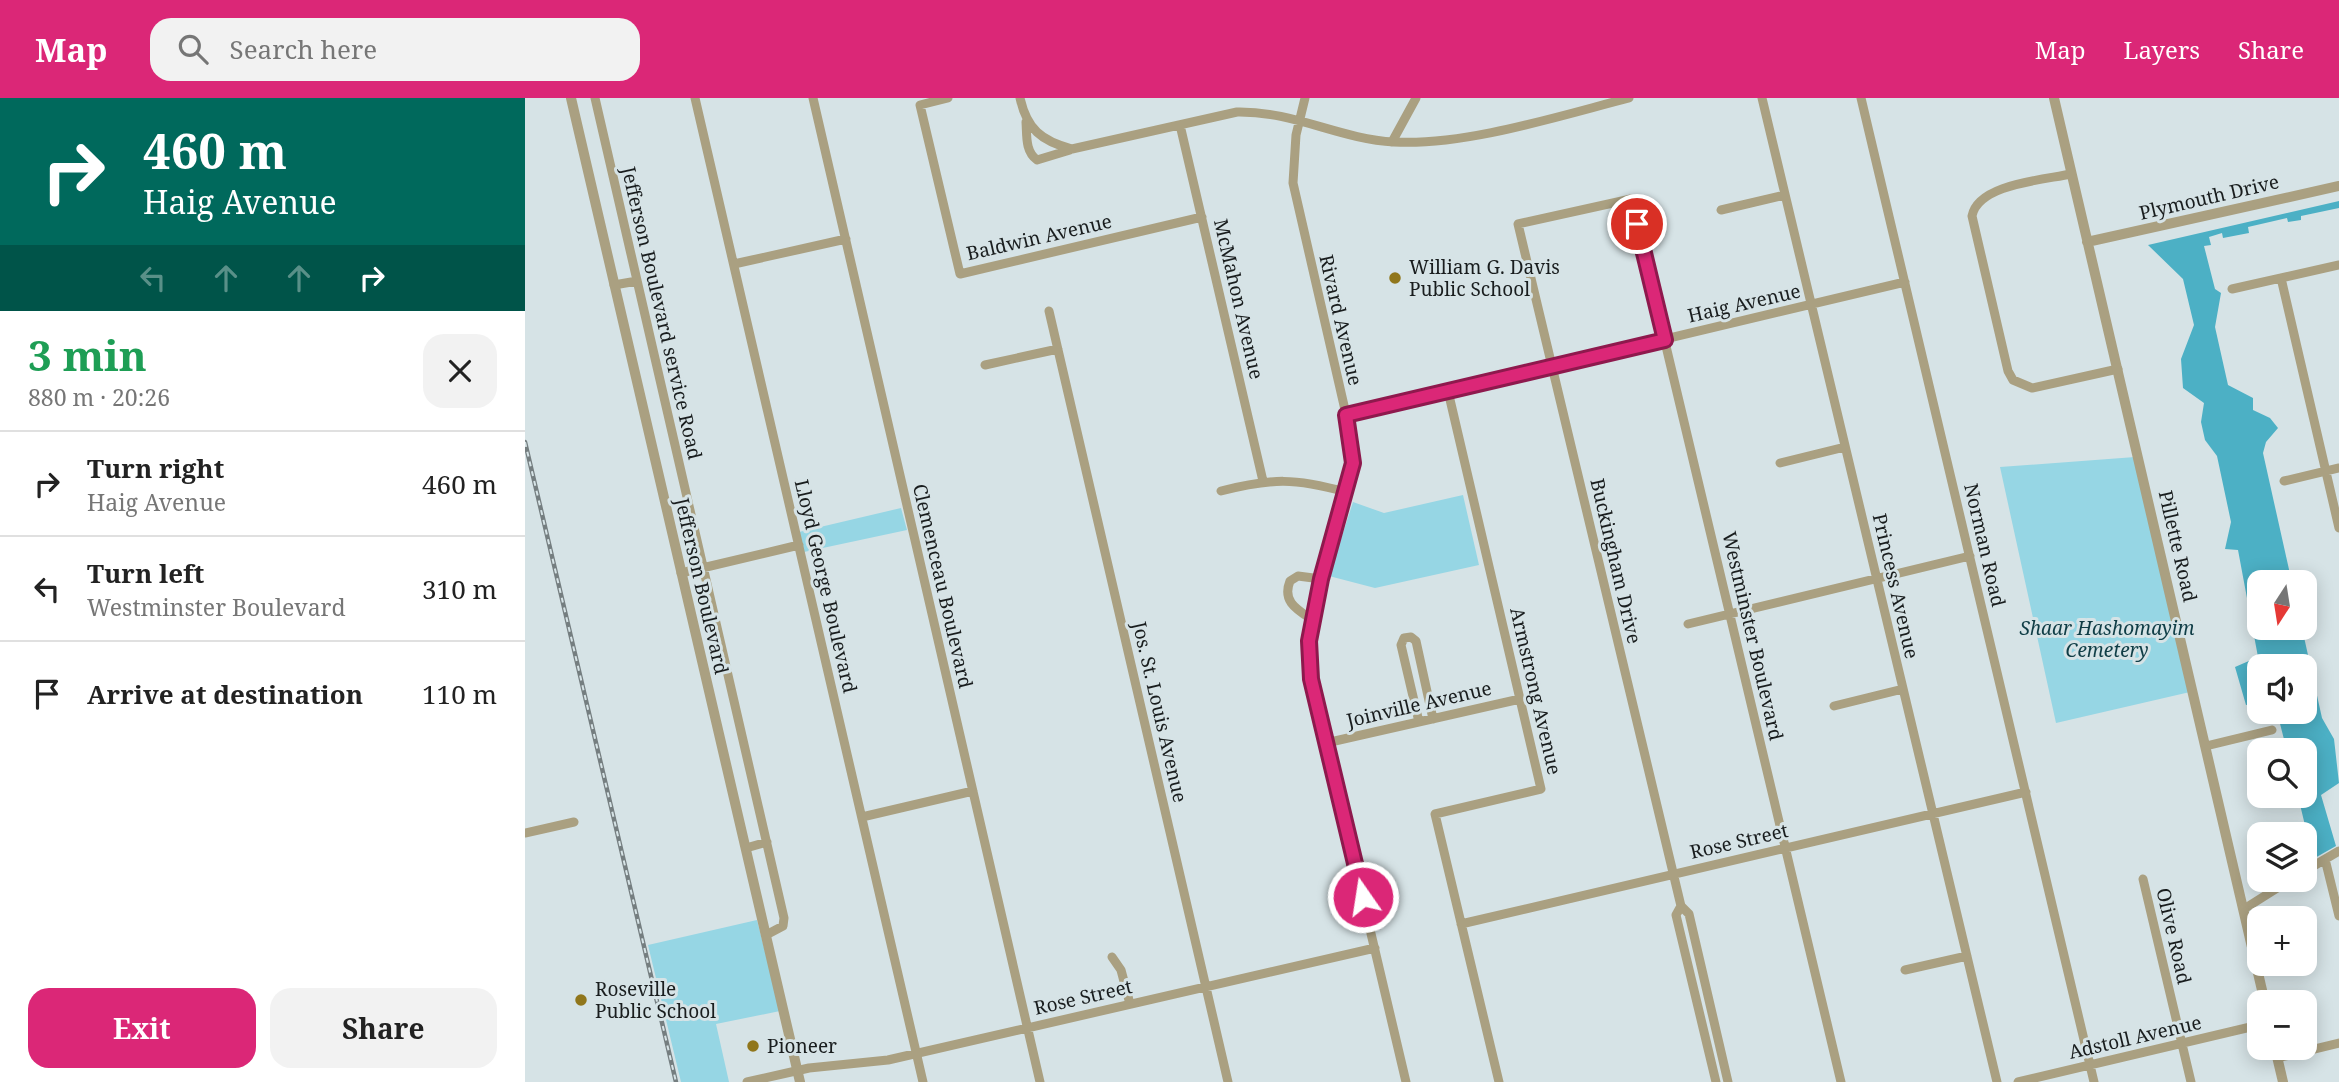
<!DOCTYPE html>
<html lang="en">
<head>
<meta charset="utf-8">
<style>
	body { margin:0; font-family:"Noto Serif",serif; background:#f2f2f2; color:#222; height:100vh; display:flex; flex-direction:column; font-size:26px; white-space:nowrap }
	* { box-sizing:border-box; margin:0 }
	p { font-size:23px; color:#767676 }
	.icon { flex:none; width:38px; height:38px; fill:none; stroke:currentColor; stroke-width:2; stroke-linecap:round; stroke-linejoin:round }
	.map { position:relative; flex:1; overflow:hidden }
	.side { display:flex; flex-direction:column; background:#fff; width:525px }
	.side>* { flex:none }
	.hud { background:#00695c; color:#fff; overflow:hidden }
	.needle { width:46px; rotate:192deg }
	.buttons { position:absolute; left:1722px; top:472px; display:grid; gap:14px }
	.buttons a { display:grid; place-items:center; width:70px; height:70px; border-radius:14px; background:#fff; box-shadow:0 4px 18px #0003; font-size:35px }
	.pin { position:absolute; display:grid; place-items:center; width:60px; height:60px; color:#fff; margin:-30px; border:4px solid #fff; border-radius:50%; box-shadow:0 2px 7px #0007 }
	.me { position:absolute; width:77px; margin:-38px; rotate:347deg; stroke-linejoin:round; filter:drop-shadow(0 0 5px #0008) }
	.turn { display:flex; align-items:center; gap:24px; height:147px; padding:0 28px; font-size:32px }
	.turn .icon { width:91px; height:91px; stroke-width:2.5 }
	.turn b { display:block; font-size:49px; line-height:60px }
	.lanes { display:flex; align-items:center; height:66px; padding:0 28px; background:#0003; justify-content:center; gap:35px; direction:ltr }
	.lanes .off { opacity:.35 }
	.round { display:grid; place-items:center; flex:none; width:74px; height:74px; border-radius:21px; background:#f2f2f2 }
	.headline { display:flex; align-items:center; justify-content:space-between; height:119px; padding:0 28px }
	h1 { font-size:42px; font-weight:700; line-height:52px; color:#1e9e55 }
	.primary-button { display:flex; gap:14px; margin-top:auto; padding:14px 28px }
	.primary-button a { flex:1; height:80px; border-radius:21px; background:#db2777; color:#fff; font-size:28px; font-weight:700; line-height:80px; text-align:center }
	.primary-button a+a { background:#f2f2f2; color:#222 }
	ul { padding:0; list-style:none }
	li { display:flex; align-items:center; gap:21px; height:105px; padding:0 28px; border-top:2px solid #e0e0e0 }
	li div { flex:1 }
	li b { display:block; font-size:26px }
	li em { font-style:normal }
	header { display:flex; align-items:center; gap:42px; box-sizing:border-box; height:98px; padding:0 35px; background:#db2777; color:#fff }
	header strong { font-size:33px }
	nav { display:flex; gap:38px; margin-inline-start:auto; font-size:24px }
	.search { width:490px; height:63px; background:#f2f2f2; display:flex; align-items:center; gap:18px; box-sizing:border-box; padding:0 24px; border-radius:21px; color:#767676; font-size:26px }
	main { display:flex; flex:1; min-height:0 }
	.map>svg:first-child { display:block }
</style>
</head>
<body>
<header>
<strong>Map</strong>
<div class="search"><svg class="icon" aria-label="search" viewBox="0 0 24 24"><circle cx="10" cy="10" r="6"/><path d="M15 15l6 6"/></svg>Search here</div>
<nav><a>Map</a><a>Layers</a><a>Share</a></nav>
</header>
<main>
<section class="side">
<div class="hud">
<div class="turn"><svg class="icon" aria-label="right" viewBox="0 0 24 24"><path d="M7 20v-9h11M14 6l5 5-5 5"/></svg><div><b>460 m</b>Haig Avenue</div></div>
<div class="lanes"><svg class="icon off" aria-label="left" viewBox="0 0 24 24"><path d="M17 20v-9H6M10 6l-5 5 5 5"/></svg><svg class="icon off" aria-label="ahead" viewBox="0 0 24 24"><path d="M12 20V5M6 11l6-6 6 6"/></svg><svg class="icon off" aria-label="ahead" viewBox="0 0 24 24"><path d="M12 20V5M6 11l6-6 6 6"/></svg><svg class="icon" aria-label="right" viewBox="0 0 24 24"><path d="M7 20v-9h11M14 6l5 5-5 5"/></svg></div>
</div>
<div class="headline"><div><h1>3 min</h1><p>880 m · 20:26</p></div><a class="round"><svg class="icon" aria-label="close" viewBox="0 0 24 24"><path d="M6 6l12 12M18 6L6 18"/></svg></a></div>
<ul>
<li><svg class="icon" aria-label="right" viewBox="0 0 24 24"><path d="M7 20v-9h11M14 6l5 5-5 5"/></svg><div><b>Turn right</b><p>Haig Avenue</p></div><em>460 m</em></li>
<li><svg class="icon" aria-label="left" viewBox="0 0 24 24"><path d="M17 20v-9H6M10 6l-5 5 5 5"/></svg><div><b>Turn left</b><p>Westminster Boulevard</p></div><em>310 m</em></li>
<li><svg class="icon" aria-label="arrive" viewBox="0 0 24 24"><path d="M6 21V4h12l-3 4 3 4H6"/></svg><div><b>Arrive at destination</b></div><em>110 m</em></li>
</ul>
<div class="primary-button"><a>Exit</a><a>Share</a></div>
</section>
<div class="map">
<svg width="1814" height="984" viewBox="0 0 1814 984">
	<rect width="100%" height="100%" fill="#d6e3e6"/>
	<path fill="#96d6e4" d="M1610 359 1665 594 1531 625 1475 369Z
		M938 397 954 467 850 490 804 478 828 404 859 415Z
		M376 410 382 432 279 454 274 434Z
		M232 822 255 913 191 926 204 984H156L123 847Z"/>
	<path fill="#4cb0c5" d="M1814 103V110L1776 118V122L1763 124 1762 120 1723 129 1724 135 1698 140 1697 135 1684 139 1686 147 1679 148 1690 191 1696 195 1690 229 1703 287 1728 300V312L1745 320 1753 330 1741 344 1738 355 1767 485H1734V530H1777L1797 620 1809 641 1814 685 1796 697 1811 748 1788 761 1773 698H1780V653H1762L1752 614H1780V569H1734V605L1721 607 1710 569 1733 559 1713 452 1700 451 1706 424 1692 358 1680 342 1676 324 1679 305 1658 290 1656 261 1669 227 1658 181 1623 147Z"/>
	<g fill="none" stroke-linecap="round" stroke-linejoin="round">
		<path stroke="#aaa081" stroke-width="9" d="M70 0 259 820 258 828 241 837
			M170 0 398 984
			M288 0 515 984
			M423 0 395 7 435 176 677 119
			M495 0C502 31 516 43 547 51L712 14C769 13 814 41 869 44 940 48 1034 18 1104 0
			M780 0 771 37 768 85 826 338 828 365 824 382 786 521 784 543 786 581 881 984
			M1237 0 1472 984
			M1336 0 1569 984
			M501 24C502 38 500 53 512 62L545 52
			M655 27 738 383
			M867 44 891 0
			M1546 76C1518 82 1453 86 1447 118L1483 273 1488 282 1507 290 1593 271
			M1196 112 1260 97
			M209 166 321 141
			M1756 180 1814 430
			M89 187 112 183
			M1707 191 1814 167
			M524 213 703 984
			M460 267 533 251
			M923 293 1016 691 910 716 974 984
			M821 317 1380 184
			M1255 365 1320 349
			M1759 383 1814 370
			M696 393C747 380 770 380 821 394
			M156 475 274 447
			M786 521C771 511 757 503 765 483L773 478 796 481
			M1163 526 1445 458
			M1309 608 1378 591
			M894 624 876 547 879 540 886 539 891 543 908 621
			M801 645 995 601
			M1681 648 1747 632
			M337 719 448 693
			M0 735 49 724
			M221 750 242 744
			M1800 761 1814 818
			M1780 773 1814 753
			M1618 781 1666 984
			M1156 808 1151 817 1191 984
			M1719 811 1765 782
			M936 826 1501 694
			M587 859 596 872 605 906
			M1380 872 1442 858
			M1752 960 1814 945
			M222 984 284 970 363 962 850 850
			M1203 984 1164 816 1156 808 993 126 1106 101 1316 984
			M1493 984 1734 927"/>
		<path stroke="#aaa081" stroke-width="10" d="M46 0 275 984
			M1529 0 1740 905
			M1562 144 1814 88
			M1750 950 1758 984"/>
		<defs>
			<path id="rail" d="M0 344 151 984"/>
		</defs>
		<use href="#rail" stroke="#757e80" stroke-width="4.5"/>
		<use href="#rail" stroke="#d6e3e6" stroke-width="2" stroke-dasharray="5" stroke-linecap="butt"/>
	</g>
	<g fill="none" stroke-linecap="round" stroke-linejoin="round">
		<defs>
			<path id="route" d="M838 799 786 581 784 543 796 481 828 365 821 317 1140 242 1112 126"/>
		</defs>
		<use href="#route" stroke="#8e194d" stroke-width="18"/>
		<use href="#route" stroke="#db2777" stroke-width="12"/>
	</g>
	<g fill="#90761b" stroke="#d6e3e6" stroke-width="2.5">
		<circle cx="870" cy="180" r="7"/>
		<circle cx="56" cy="902" r="7"/>
		<circle cx="228" cy="948" r="7"/>
	</g>
	<g text-anchor="middle" stroke-width="6" stroke-linejoin="round" paint-order="stroke">
		<g font-size="19" fill="#191d1e" stroke="#d6e3e6">
			<text transform="translate(1684 99) rotate(-13)" y="7">Plymouth Drive</text>
			<text transform="translate(514 139) rotate(-13)" y="7">Baldwin Avenue</text>
			<text transform="translate(714 201) rotate(77)" y="7">McMahon Avenue</text>
			<text transform="translate(1219 205) rotate(-13)" y="7">Haig Avenue</text>
			<text transform="translate(137 215) rotate(77)" y="7">Jefferson Boulevard service Road</text>
			<text transform="translate(816 222) rotate(77)" y="7">Rivard Avenue</text>
			<text transform="translate(1460 447) rotate(77)" y="7">Norman Road</text>
			<text transform="translate(1653 448) rotate(77)" y="7">Pillette Road</text>
			<text transform="translate(1091 463) rotate(77)" y="7">Buckingham Drive</text>
			<text transform="translate(177 488) rotate(77)" y="7">Jefferson Boulevard</text>
			<text transform="translate(301 488) rotate(77)" y="7">Lloyd George Boulevard</text>
			<text transform="translate(418 488) rotate(77)" y="7">Clemenceau Boulevard</text>
			<text transform="translate(1371 488) rotate(77)" y="7">Princess Avenue</text>
			<text transform="translate(1228 538) rotate(77)" y="7">Westminster Boulevard</text>
			<text transform="translate(1011 593) rotate(77)" y="7">Armstrong Avenue</text>
			<text transform="translate(894 606) rotate(-13)" y="7">Joinville Avenue</text>
			<text transform="translate(635 614) rotate(77)" y="7">Jos. St. Louis Avenue</text>
			<text transform="translate(1214 743) rotate(-13)" y="7">Rose Street</text>
			<text transform="translate(1649 838) rotate(77)" y="7">Olive Road</text>
			<text transform="translate(558 899) rotate(-13)" y="7">Rose Street</text>
			<text transform="translate(1610 939) rotate(-13)" y="7">Adstoll Avenue</text>
		</g>
		<g font-size="19" fill="#191d1e" stroke="#d6e3e6" text-anchor="start">
			<text x="884" y="176">William G. Davis<tspan x="884" dy="22">Public School</tspan></text>
			<text x="70" y="898">Roseville<tspan x="70" dy="22">Public School</tspan></text>
			<text x="242" y="955">Pioneer</text>
		</g>
		<g font-size="19" font-style="italic" fill="#0f3d46" stroke="#d6e3e6">
			<text x="1582" y="537">Shaar Hashomayim<tspan x="1582" dy="22">Cemetery</tspan></text>
		</g>
	</g>
</svg>
<div class="buttons">
<a><svg class="needle" viewBox="-14 -14 28 28"><path d="M0-13l5 13h-10z" fill="#e53935"/><path d="M0 13l5-13h-10z" fill="#767676"/></svg></a>
<a><svg class="icon" aria-label="sound" viewBox="0 0 24 24"><path d="M4 9h4l5-4v14l-5-4H4zM17 9q2 3 0 6"/></svg></a>
<a><svg class="icon" aria-label="search" viewBox="0 0 24 24"><circle cx="10" cy="10" r="6"/><path d="M15 15l6 6"/></svg></a>
<a><svg class="icon" aria-label="layers" viewBox="0 0 24 24"><path d="M12 4l9 5-9 5-9-5zM3 14l9 5 9-5"/></svg></a>
<a>+</a>
<a>−</a>
</div>
<div class="pin" style="left:1112px;top:126px;background:#d93025"><svg class="icon" aria-label="arrive" viewBox="0 0 24 24"><path d="M6 21V4h12l-3 4 3 4H6"/></svg></div>
<svg class="me" style="left:838px;top:799px" viewBox="-20 -20 40 40"><circle r="17" fill="#db2777" stroke="#fff" stroke-width="3"/><path d="M0-11L8 9 0 5-8 9z" fill="#fff"/></svg>
</div>
</main>
</body>
</html>
